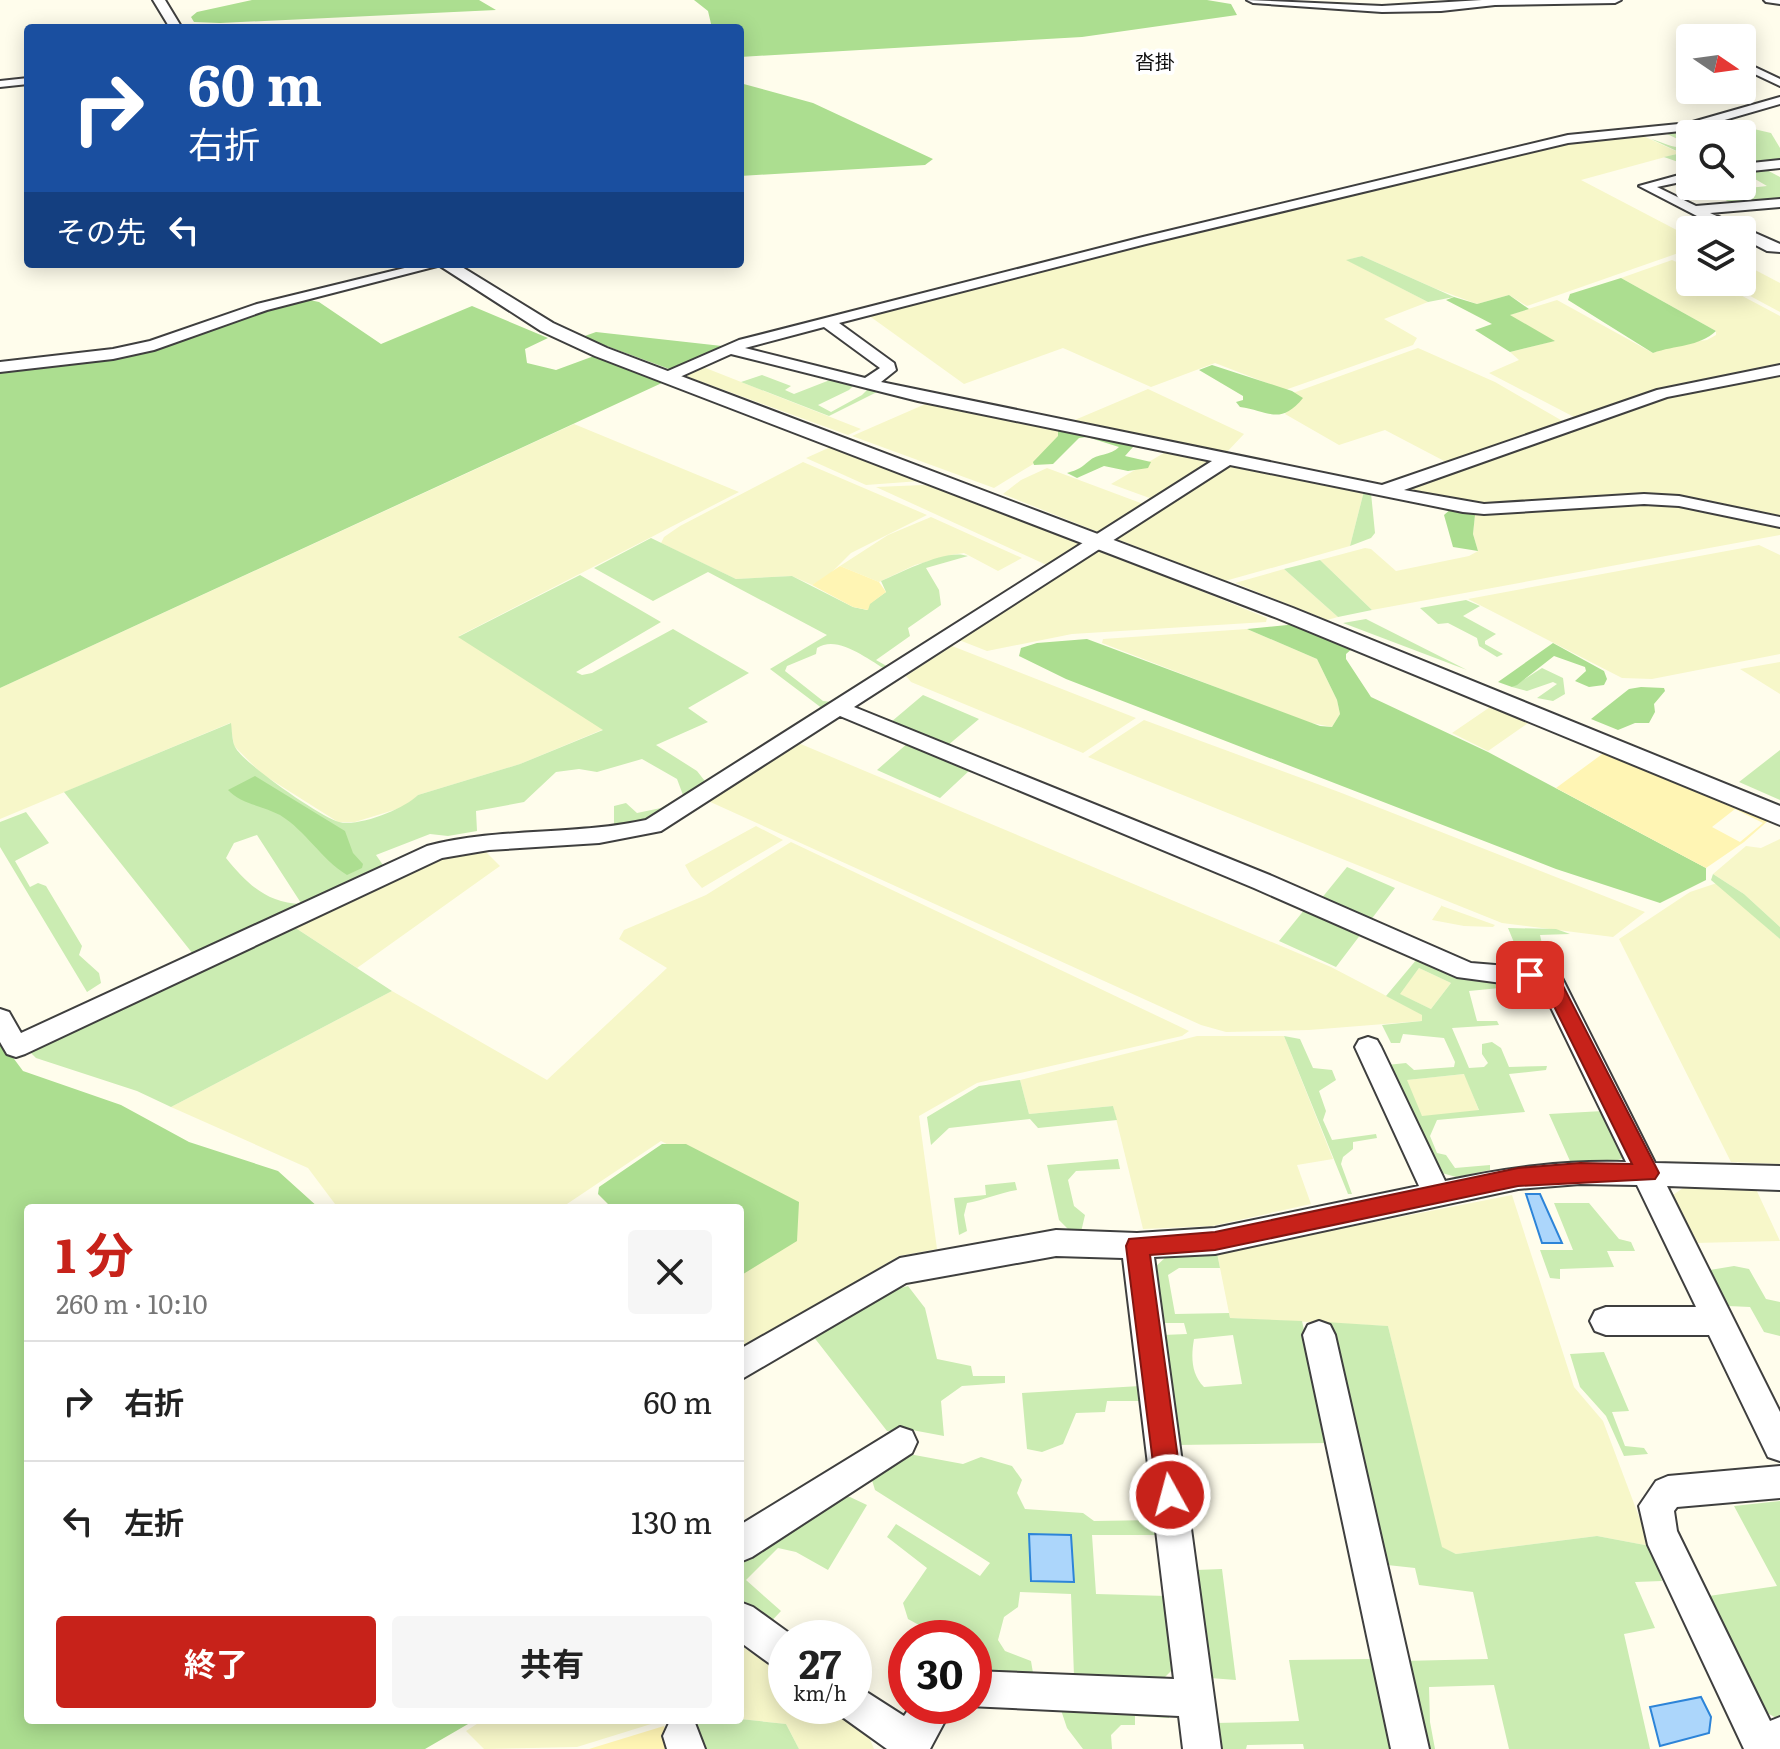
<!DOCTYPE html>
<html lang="ja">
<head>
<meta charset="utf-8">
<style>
	body { margin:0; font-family:Literata,"Noto Sans JP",serif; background:#f6f6f6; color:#222; height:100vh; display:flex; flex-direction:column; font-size:30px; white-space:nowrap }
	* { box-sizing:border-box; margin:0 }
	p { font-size:26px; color:#767676 }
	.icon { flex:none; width:44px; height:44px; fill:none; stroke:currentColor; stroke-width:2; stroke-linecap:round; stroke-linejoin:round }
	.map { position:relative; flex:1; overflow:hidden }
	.sheet { position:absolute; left:24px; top:1204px; width:720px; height:520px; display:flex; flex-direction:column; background:#fff; border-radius:8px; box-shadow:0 4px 20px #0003 }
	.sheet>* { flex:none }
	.guide { position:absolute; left:24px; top:24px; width:720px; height:244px; border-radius:8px; box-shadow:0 4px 20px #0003; background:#1a4fa0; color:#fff; overflow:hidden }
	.needle { width:52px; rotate:103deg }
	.tools { position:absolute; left:1676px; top:24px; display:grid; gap:16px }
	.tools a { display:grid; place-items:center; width:80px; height:80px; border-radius:8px; background:#fff; box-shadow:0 4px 20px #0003; font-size:40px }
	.speed { position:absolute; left:768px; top:1620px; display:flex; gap:16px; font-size:40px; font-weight:700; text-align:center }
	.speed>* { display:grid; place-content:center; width:104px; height:104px; border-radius:50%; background:#fff; box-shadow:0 4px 20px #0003; line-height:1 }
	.speed small { font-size:20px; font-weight:400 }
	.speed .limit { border:12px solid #d22; background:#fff; color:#111 }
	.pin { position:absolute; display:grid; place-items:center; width:68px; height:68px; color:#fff; margin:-34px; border-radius:16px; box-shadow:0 4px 12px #0006 }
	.me { position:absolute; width:88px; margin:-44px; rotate:353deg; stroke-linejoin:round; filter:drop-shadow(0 0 6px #0008) }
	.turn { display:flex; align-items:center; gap:28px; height:168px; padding:0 32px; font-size:36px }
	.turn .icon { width:104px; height:104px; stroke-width:2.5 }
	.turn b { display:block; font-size:56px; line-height:68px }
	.then { display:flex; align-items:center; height:76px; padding:0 32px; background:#0003; gap:16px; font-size:30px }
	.round { display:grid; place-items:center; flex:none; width:84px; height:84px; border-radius:8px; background:#f6f6f6 }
	.overview { display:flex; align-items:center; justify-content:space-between; height:136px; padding:0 32px }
	h1 { font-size:48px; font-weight:700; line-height:60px; color:#c7221a }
	.action { display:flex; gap:16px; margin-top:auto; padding:16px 32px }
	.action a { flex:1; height:92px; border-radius:8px; background:#c7221a; color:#fff; font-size:32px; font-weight:700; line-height:92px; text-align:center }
	.action a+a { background:#f6f6f6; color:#222 }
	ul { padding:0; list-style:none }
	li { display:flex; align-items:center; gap:24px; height:120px; padding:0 32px; border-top:2px solid #e0e0e0 }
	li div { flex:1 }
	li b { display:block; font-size:30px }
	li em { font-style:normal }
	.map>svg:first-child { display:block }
</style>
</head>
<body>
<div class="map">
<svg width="1780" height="1749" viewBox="0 0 1780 1749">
	<rect width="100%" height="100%" fill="#fffdec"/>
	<path fill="#f7f7c9" d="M1639 134 1680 153 1581 180 1690 237V249L1527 306 1509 295 1477 304 1434 288 1362 256 1347 260 1428 302 1384 319 1417 338 1413 345 1285 390 1215 363 1151 387 1063 348 964 384 868 315 1144 242 1584 137Z
		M1672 260 1690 268V282H1716L1780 316V367L1576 418 1489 373 1519 360 1510 352 1554 341 1509 315 1557 300 1653 353 1675 344 1707 340 1716 335V331L1621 278Z
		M1742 263 1780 283V312L1724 282H1742Z
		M1418 348 1495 382 1566 423 1448 463 1385 430 1339 445 1285 414 1300 398 1293 393Z
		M698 365 861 429 848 435 680 374Z
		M1780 373V519L1730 506 1660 495 1487 505 1412 491V488L1663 397Z
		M1148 389 1244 434 1225 454 1070 422Z
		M930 402 1060 427 1062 435 1035 463 994 488 852 436Z
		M574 424 739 492 459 636 604 729 520 764 418 795 407 806 355 822H338L262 774 234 746 230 723 0 819V688Z
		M835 445 920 481 866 485 806 458Z
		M1169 450 1218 460 1155 500 1111 484Z
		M803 462 927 515 851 553 829 575 812 585 792 576 736 579 661 543 664 537 680 526Z
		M1229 465 1364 491 1350 546 1225 581 1114 538Z
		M1047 468 1146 505 1098 532 1003 494 1021 480Z
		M923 485 938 487 1083 545 1051 567 876 487Z
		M1618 503 1679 505 1743 517 1780 527V535L1372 610 1320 560 1365 548 1371 549 1396 571 1469 556 1478 551 1473 534 1475 515Z
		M931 517 1022 558 998 571 964 553 951 555 915 565 879 582 840 566 888 535Z
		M1759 545 1780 555V654L1652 679 1622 678 1468 599Z
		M1101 550 1267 618 1266 622 1072 634 987 651 959 640 1094 551Z
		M1284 569 1338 617 1327 620 1235 583Z
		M1247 629 1317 659 1337 700 1340 714 1332 727 1306 722 1102 643 1103 639Z
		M952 646 1136 718 1083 753 911 682 906 676Z
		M1780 662V694L1740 669Z
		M1493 705 1531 721 1488 751 1452 733Z
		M1144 720 1339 792 1645 912 1613 937 1502 923 1088 757Z
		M796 742 1331 967 1423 1015 1422 1021 1309 1030 1226 1032 1201 1025 706 800Z
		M756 826 783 840 702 888 691 876 685 865Z
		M1780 839V927L1744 894 1713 874 1746 846 1761 848Z
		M791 842 1189 1031 1182 1036 977 1083 919 1116 937 1249 899 1256 740 1350V1271L782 1206 661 1141 561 1208H338L308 1168 171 1107 392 991 547 1080 667 968 619 939 624 930 706 895Z
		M484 850 500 866 357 968 291 925 439 855Z
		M1717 883 1780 939V1164L1731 1162 1619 939 1690 892Z
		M1442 905V906L1495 925 1493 927 1464 926 1432 920Z
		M1419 968 1451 983 1431 1009 1399 994Z
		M1197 1036H1284L1333 1159 1297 1165 1311 1204 1212 1226 1143 1229 1113 1106 1029 1114 1020 1080Z
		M1465 1074 1479 1111 1422 1117 1406 1080Z
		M1693 1187H1755L1780 1241 1694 1243 1673 1195 1683 1188Z
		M1512 1195 1574 1387 1603 1421 1650 1546 1597 1536 1456 1554 1441 1547 1388 1326 1230 1318 1217 1253Z
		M740 1645 786 1676V1706H829L867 1732 874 1749H799L786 1724 740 1719Z
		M483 1720H664L577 1747 484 1749 466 1731Z"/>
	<path fill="#cbecb2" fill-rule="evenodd" d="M1719 121 1771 133 1780 148V162L1742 166V134H1690V158L1677 159 1681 163 1664 157 1681 153 1651 139C1664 142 1676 152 1688 144L1663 132Z
		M1761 167 1780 177V202L1735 205 1712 193 1715 191 1699 186H1708L1719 192 1743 189 1740 186 1742 184 1749 188 1767 186 1755 179 1742 177V170Z
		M1362 256 1454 297 1428 302 1346 260Z
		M762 375 791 386 785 390 794 394 835 378 856 383 849 390 818 405 831 412 862 395 870 387 881 390 829 416 741 382Z
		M1364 491 1371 493 1375 533 1371 538 1350 546Z
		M651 538 736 579 792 576 853 607 867 610 869 604 886 592 881 581C902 572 947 548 968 556L926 568 939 590 941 605 908 628 910 636 876 660 890 668 887 670C868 660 838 634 817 648L816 654 787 666 785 671 823 701 839 703 823 709 770 669 827 635 708 572 653 601 594 568Z
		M1320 560 1372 610 1338 617 1284 569Z
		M580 575 661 622 576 672 582 675 592 673 673 629 749 673 688 708 708 722 656 745 697 771 708 785 652 822 614 829V806L626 803 637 813 661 808 683 795 677 779 642 759 597 772 579 769 556 772 524 802 476 811 477 831 448 836 430 834 376 855 385 868 197 959 64 792 231 723C232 730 232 741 235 747 244 764 321 817 339 822 359 827 404 809 418 795L520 764 603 730 458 637ZM257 835 301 903V904C267 903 247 884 226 858L234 843Z
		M1466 600 1480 606 1463 616 1496 634 1485 641V644L1503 654 1497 657 1479 646 1477 638 1448 623 1438 624 1420 608Z
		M1366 619 1467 670 1343 623Z
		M1542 668 1563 678 1565 694 1553 701 1537 698 1557 684 1553 682 1527 691 1512 687Z
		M923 695 979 719 947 746 891 722Z
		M908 743 970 770 940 798 877 770Z
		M1780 750V800L1739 782Z
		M26 812 49 843 15 861 30 887 38 883 46 886 82 946 79 955 99 973 101 983 87 992 0 847V822Z
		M1347 867 1395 888 1370 921 1321 899Z
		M1713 874 1744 894 1780 927V939L1711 880Z
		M1305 909 1361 934 1336 967 1279 941Z
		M291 925 392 991 171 1107 137 1091 36 1058 31 1053 36 1046Z
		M1508 928 1556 929 1570 934 1540 935 1543 948 1540 952 1520 957Z
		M1417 959 1476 980 1498 984 1500 988 1469 991 1477 1021H1497L1499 1025 1452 1028 1469 1068 1484 1067 1488 1063 1482 1054V1044L1492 1042 1501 1048 1509 1067 1547 1066 1546 1070 1509 1074 1525 1112 1437 1120 1430 1136 1437 1153 1446 1155 1455 1168 1490 1165V1170L1456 1177 1442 1173 1387 1065 1406 1063 1414 1070 1454 1067 1455 1062 1444 1038 1403 1034 1400 1043H1391L1382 1025 1422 1021V1015L1386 996ZM1419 968 1451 983 1431 1009 1400 994ZM1464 1074 1479 1110 1422 1116 1407 1080Z
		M1284 1036 1300 1039 1313 1068 1332 1070 1336 1080 1319 1091 1326 1111 1323 1120 1332 1140 1376 1134 1377 1138 1353 1142V1149L1343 1157 1341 1164 1352 1194H1348Z
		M1020 1080 1029 1114 1113 1106 1117 1120 1038 1128 1030 1119 949 1128 931 1145 927 1117 979 1086Z
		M1603 1111 1621 1147 1623 1158 1613 1162 1570 1161 1549 1114Z
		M1118 1159 1120 1169 1076 1171 1068 1180 1074 1206 1085 1215 1081 1232H1071L1059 1220 1047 1165Z
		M1015 1182 1017 1190C998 1193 985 1200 967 1203L964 1215 967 1231 959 1235 954 1198 986 1195 985 1185Z
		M1554 1203H1589L1619 1239 1631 1242 1635 1251H1607L1614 1267 1560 1269V1279L1550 1278 1540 1250H1573Z
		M1217 1253 1220 1268H1179L1168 1275 1175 1314 1229 1313 1230 1318 1302 1321 1329 1443 1176 1445 1163 1335 1187 1334 1184 1323H1162L1154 1268 1167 1256ZM1233 1335 1242 1384 1204 1387C1191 1374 1191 1356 1194 1339Z
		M1734 1266 1749 1269 1766 1299 1780 1302V1336L1764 1332 1750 1307 1728 1306 1710 1270Z
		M908 1286 925 1308 937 1359 971 1366 973 1376H1005V1383L962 1386 941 1401 944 1436 912 1430 887 1431 813 1336 890 1291Z
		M1325 1322 1388 1326 1442 1547 1456 1554 1597 1536 1650 1546 1662 1581 1635 1582 1655 1628 1624 1634 1650 1749H1509L1494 1685 1429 1687 1430 1722 1435 1749H1421L1402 1661 1488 1659 1473 1592 1419 1585 1415 1568 1378 1564Z
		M1604 1352 1629 1411 1612 1412 1625 1446 1644 1448 1648 1454 1624 1456 1606 1416 1580 1387 1570 1354Z
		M1140 1386 1142 1401H1107L1105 1412 1076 1413 1063 1444 1042 1452 1027 1449 1022 1393Z
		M909 1454 963 1464 981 1457 1012 1466 1022 1480 1017 1493 1025 1509 1083 1513 1094 1521 1156 1520V1535H1092L1096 1594 1167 1596 1176 1666 1163 1679 1074 1676 1071 1594 1020 1592 1018 1607 1004 1617 998 1640 1005 1651 1031 1661 1033 1673H974V1638H943L908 1619 903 1603 927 1568 887 1537 896 1524 980 1576 990 1563 875 1490 871 1477Z
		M850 1497 867 1505 828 1570 796 1552 778 1548 746 1580 781 1611 766 1627 740 1604V1562L830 1498Z
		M1780 1501V1720L1758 1708 1702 1597 1777 1586 1734 1506Z
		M1222 1569 1236 1680 1210 1678 1196 1570Z
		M1373 1659 1391 1749H1304L1303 1744 1247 1745 1246 1749H1218L1215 1723 1299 1721 1289 1660Z
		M1059 1704 1170 1710 1169 1718 1135 1716V1725H1121L1111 1735 1112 1749H1083L1067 1728Z
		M740 1719 786 1724 799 1749H697L688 1720Z"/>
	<path fill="#acde90" d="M252 0H479L496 10 220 23 194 22 191 17 197 12Z
		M694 0H1207L1231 4 1237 15 1082 37 740 57V28H712L708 11Z
		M740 83 813 103 933 159 925 165 740 176Z
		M1621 278 1716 331C1699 347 1675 345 1653 353L1568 300 1570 294Z
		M1509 295 1529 309 1510 315 1555 341 1510 352 1475 330 1492 324 1446 300 1454 297 1477 304Z
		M300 298 319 302 381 344 472 306 548 338 525 349 527 363 556 370 594 356 664 382 0 688V367L113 354Z
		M596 332 722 346 724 348 672 370 582 337Z
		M1212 365 1292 391 1303 398C1280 426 1269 411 1240 407L1236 402 1243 400V396L1199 370Z
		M1058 428 1158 448 1133 447 1125 456 1151 462 1148 468 1128 471 1104 466 1077 478 1067 473C1078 470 1082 467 1089 461 1097 453 1111 456 1119 447L1087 437 1079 438 1053 464 1034 465 1033 462 1058 436Z
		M1452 508 1475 515 1473 534 1478 551 1453 547 1444 515Z
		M1297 624 1354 647 1346 654V659L1371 697 1488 752 1706 868V880L1660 903 1556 869 1066 679 1019 656 1021 648 1037 643 1087 639 1320 726 1332 727 1340 714 1337 700 1317 659 1247 629Z
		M1553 643 1604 671 1607 679 1604 685 1589 687 1575 681 1586 671 1585 667 1554 656 1517 685 1512 687 1498 682Z
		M1641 687 1664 688 1665 691 1654 704 1655 712 1649 723H1635L1618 730 1591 719 1629 689Z
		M255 776 345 831 353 853 363 864 362 868 347 875C321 859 306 831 280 815 263 806 241 804 228 790Z
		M0 1040 23 1071 121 1105 189 1142 278 1171 319 1208H28V1720H475L425 1749H0Z
		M662 1144H686L799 1202 797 1241 740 1276V1208H618L610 1206 598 1194 599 1187Z"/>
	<path fill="#fff5b4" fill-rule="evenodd" d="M840 566 879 582 886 592 870 604 868 610 853 607 812 585Z
		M1605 752 1770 819 1744 842 1706 868 1556 788ZM1735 809 1763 823 1740 842 1712 827Z
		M664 1726 671 1749H589Z"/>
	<path fill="#acd6fb" stroke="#2d84d8" stroke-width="2" d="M1526 1194H1540L1562 1243H1542Z
		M1029 1534 1071 1535 1074 1582 1031 1581Z
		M1701 1697 1711 1717 1709 1733 1660 1746 1650 1707Z"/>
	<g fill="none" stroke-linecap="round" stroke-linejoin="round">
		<defs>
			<path id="minor" d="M1700 27H1708L1719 38H1708L1699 29Z
				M1742 61 1780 79V86L1742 68Z
				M28 78V84L0 87V81Z
				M1780 97V104L1690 130 1568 143 1146 244 839 323 894 363 896 370 881 382 1382 485 1657 390 1780 365V375L1667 397 1404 490 1484 504 1644 494 1679 496 1780 517V527L1679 506 1644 504 1484 514 1463 512 1230 465 854 707 1272 876 1471 963 1532 968 1562 978 1655 1163 1780 1166V1190L1667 1186 1780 1412V1461L1768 1457 1709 1335H1606L1595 1331 1590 1321 1595 1311 1606 1307H1696L1637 1185 1580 1184 1518 1189 1215 1254 1154 1257 1221 1749H1183L1179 1716 968 1706H974V1671L1174 1679 1123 1258 1056 1256 906 1283 740 1380V1349L900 1258 1056 1230 1137 1233 1215 1228 1419 1186 1355 1047 1359 1040 1368 1037 1377 1040 1381 1047 1445 1181C1506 1168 1563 1160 1626 1162L1543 991 1532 987 1457 977 1254 888 840 716 661 831 599 843 489 850 442 858 25 1054 16 1057 7 1054 0 1042V1009L9 1012 21 1033 427 846C498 827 573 836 646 820L1212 461 918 401 731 354 673 380H661V374L739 340 1143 237 1568 135 1689 123ZM824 327 880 368 865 378 745 348Z
				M1780 160V168L1742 172V164Z
				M1690 172V180L1657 187 1696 206 1780 199V207L1710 213 1780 244V252L1767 251 1742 238V230H1724L1639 186Z
				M421 264H445L267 310 154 350 113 359 0 372V362L113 349 150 341 257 304Z
				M1319 1321 1330 1325 1335 1335 1429 1749H1391L1303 1335 1308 1325Z
				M900 1427 912 1431 917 1442 912 1453 752 1557 740 1562V1525Z
				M1780 1466V1498L1677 1507 1674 1511 1677 1531 1770 1721 1780 1717V1749H1744L1648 1545 1639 1506 1656 1481 1668 1476Z
				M740 1602 753 1607 796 1638H786V1671L773 1666 740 1642Z
				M854 1684 904 1716 911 1706H953L930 1749H887L841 1716 837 1706H854Z
				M675 1720 695 1723 705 1749H667L663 1736 669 1723Z"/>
			<path id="tertiary" d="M153 0H165L182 28H170Z
				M1247 0 1382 6 1482 0H1621L1615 3 1495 5 1441 11 1382 12 1253 3Z
				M1764 0H1780V4L1766 2Z
				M437 264H457L553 323 607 348 1293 608 1780 806V825L1277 618 595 356 541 331Z"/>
		</defs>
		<use href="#minor" stroke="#3f3f3f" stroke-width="4"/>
		<use href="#tertiary" stroke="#3f3f3f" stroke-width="4"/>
		<use href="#minor" fill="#fff" fill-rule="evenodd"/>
		<use href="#tertiary" fill="#fff" fill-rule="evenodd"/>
	</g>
	<path fill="#c7221a" stroke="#811611" stroke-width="2" d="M1530 968 1560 980 1659 1173 1655 1179 1518 1186 1215 1250 1150 1255 1183 1495 1179 1504 1170 1507 1160 1504 1157 1495 1126 1246 1129 1239 1215 1232 1518 1168 1580 1163 1632 1164 1546 990 1523 980 1520 975Z"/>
	<g text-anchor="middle" stroke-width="8" stroke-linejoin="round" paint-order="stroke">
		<g font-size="20" fill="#0c0c0c" stroke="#fff">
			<text x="1155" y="69">沓掛</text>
		</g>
	</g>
</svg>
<div class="tools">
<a><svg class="needle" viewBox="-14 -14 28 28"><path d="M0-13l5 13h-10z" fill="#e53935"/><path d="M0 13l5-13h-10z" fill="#767676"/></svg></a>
<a><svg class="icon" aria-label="search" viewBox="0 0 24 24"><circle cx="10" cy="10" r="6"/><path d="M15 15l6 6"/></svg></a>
<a><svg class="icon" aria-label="layers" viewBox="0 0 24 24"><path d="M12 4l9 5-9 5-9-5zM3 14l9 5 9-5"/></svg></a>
</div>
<div class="speed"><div>27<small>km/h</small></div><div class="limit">30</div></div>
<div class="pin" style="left:1530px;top:975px;background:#d93025"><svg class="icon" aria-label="arrive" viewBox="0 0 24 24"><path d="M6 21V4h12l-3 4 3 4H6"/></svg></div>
<svg class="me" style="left:1170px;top:1495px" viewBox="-20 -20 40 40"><circle r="17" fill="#c7221a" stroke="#fff" stroke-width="3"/><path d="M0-11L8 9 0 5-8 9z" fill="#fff"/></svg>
<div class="guide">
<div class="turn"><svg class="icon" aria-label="right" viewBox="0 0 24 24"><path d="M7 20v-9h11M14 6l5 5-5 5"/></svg><div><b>60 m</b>右折</div></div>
<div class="then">その先<svg class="icon" aria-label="left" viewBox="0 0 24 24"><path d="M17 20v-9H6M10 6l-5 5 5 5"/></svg></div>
</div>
<section class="sheet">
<div class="overview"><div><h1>1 分</h1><p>260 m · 10:10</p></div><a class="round"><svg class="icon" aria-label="close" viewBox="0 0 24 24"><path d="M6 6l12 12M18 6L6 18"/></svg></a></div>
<ul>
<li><svg class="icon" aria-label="right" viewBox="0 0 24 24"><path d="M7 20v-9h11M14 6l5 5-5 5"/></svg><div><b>右折</b></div><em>60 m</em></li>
<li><svg class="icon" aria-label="left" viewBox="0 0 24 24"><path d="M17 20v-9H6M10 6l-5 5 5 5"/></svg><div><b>左折</b></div><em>130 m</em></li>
</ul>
<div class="action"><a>終了</a><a>共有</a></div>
</section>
</div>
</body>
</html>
